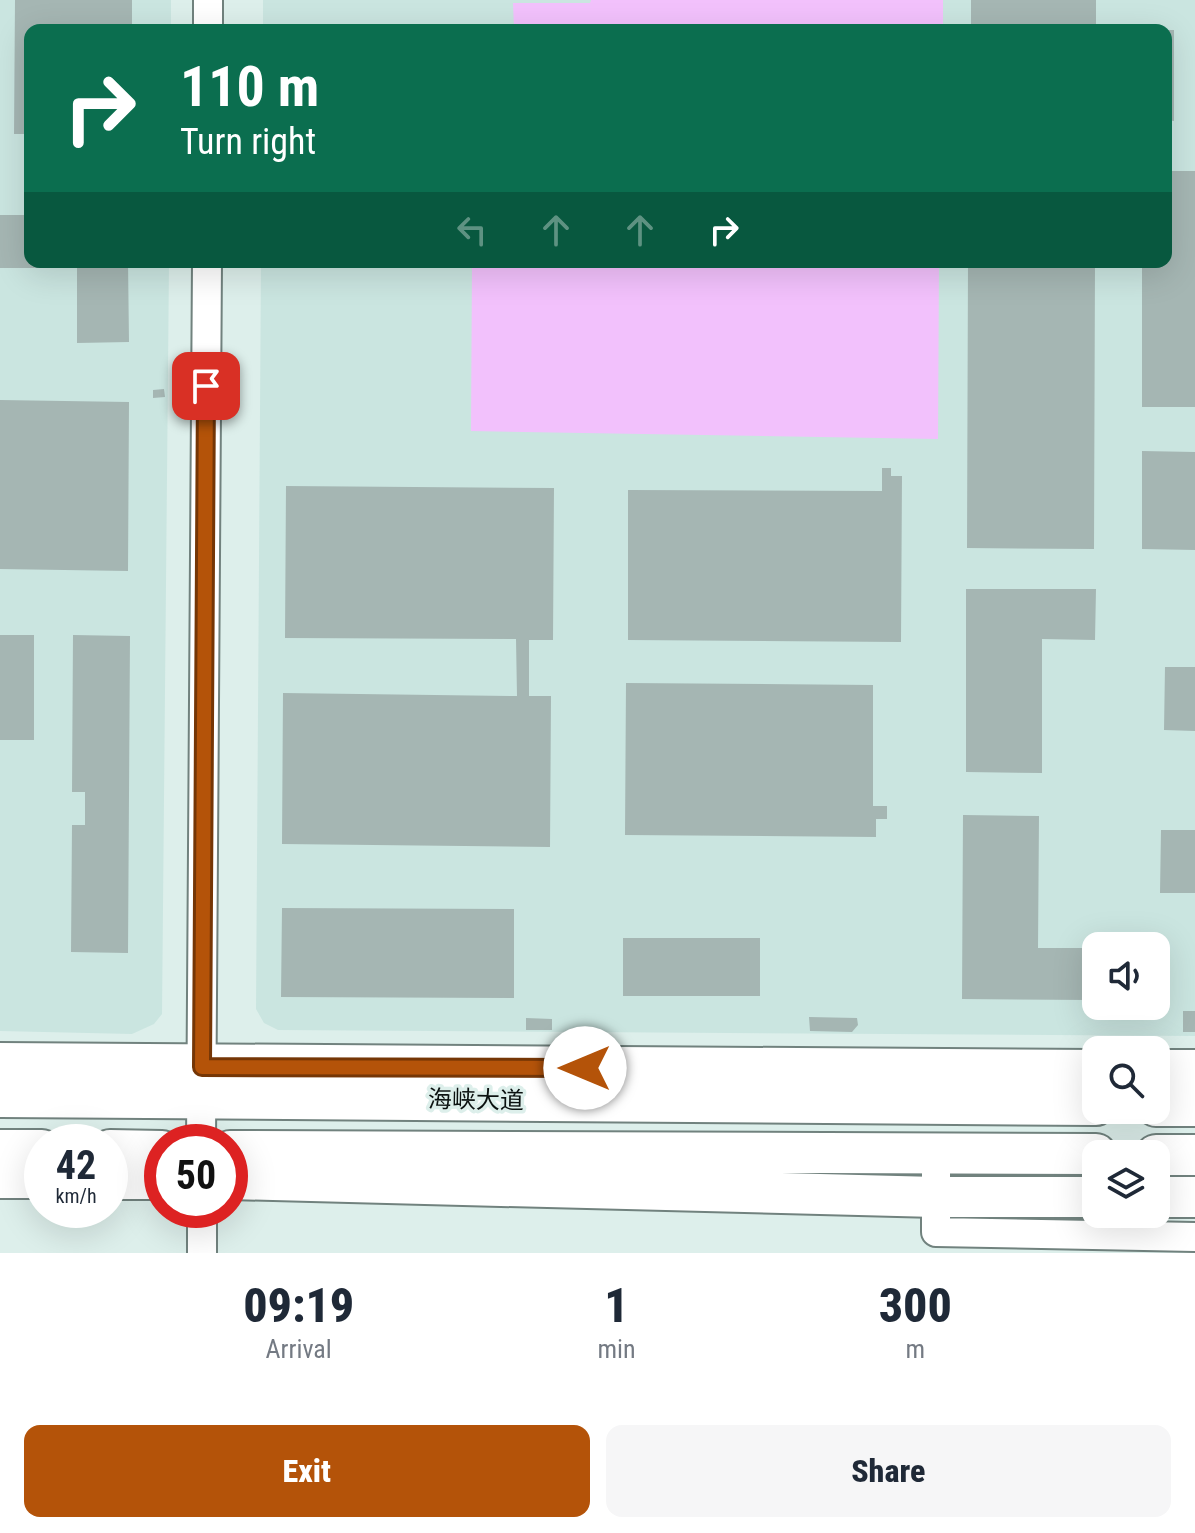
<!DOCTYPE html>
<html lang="en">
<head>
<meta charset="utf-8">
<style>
	body { margin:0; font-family:"Roboto Condensed","Noto Sans SC",sans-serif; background:#f6f6f7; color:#1f2937; height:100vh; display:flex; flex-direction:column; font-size:30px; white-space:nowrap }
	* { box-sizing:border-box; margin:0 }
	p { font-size:26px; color:#747a83 }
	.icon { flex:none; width:44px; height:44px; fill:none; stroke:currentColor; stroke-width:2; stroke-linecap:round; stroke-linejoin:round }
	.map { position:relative; height:1253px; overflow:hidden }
	.side { display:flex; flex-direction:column; background:#fff; flex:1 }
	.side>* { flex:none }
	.banner { position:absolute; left:24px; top:24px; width:1148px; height:244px; border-radius:16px; box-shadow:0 8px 32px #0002; background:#0b6e4f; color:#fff; overflow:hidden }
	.fabs { position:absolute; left:1082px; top:932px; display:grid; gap:16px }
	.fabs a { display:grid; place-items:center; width:88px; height:88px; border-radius:16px; background:#fff; box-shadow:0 8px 32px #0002; font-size:40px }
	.speed { position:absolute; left:24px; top:1124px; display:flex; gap:16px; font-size:40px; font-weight:700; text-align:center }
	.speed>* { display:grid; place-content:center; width:104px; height:104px; border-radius:50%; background:#fff; box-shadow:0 8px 32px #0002; line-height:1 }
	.speed small { font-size:20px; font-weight:400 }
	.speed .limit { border:12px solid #d22; background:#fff; color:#111 }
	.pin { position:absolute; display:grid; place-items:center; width:68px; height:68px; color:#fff; margin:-34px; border-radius:16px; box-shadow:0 4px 12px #0006 }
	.me { position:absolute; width:88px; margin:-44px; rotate:270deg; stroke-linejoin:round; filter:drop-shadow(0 0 6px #0008) }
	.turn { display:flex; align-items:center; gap:28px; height:168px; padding:0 24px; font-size:36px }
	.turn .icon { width:104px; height:104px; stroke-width:2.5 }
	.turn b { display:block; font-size:56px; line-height:68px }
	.lanes { display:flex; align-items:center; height:76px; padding:0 24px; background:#0003; justify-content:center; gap:40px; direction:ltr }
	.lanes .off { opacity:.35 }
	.eta { display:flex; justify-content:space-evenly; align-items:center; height:136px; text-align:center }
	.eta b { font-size:48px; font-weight:800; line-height:56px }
	.action { display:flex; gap:16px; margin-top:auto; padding:16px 24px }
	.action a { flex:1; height:92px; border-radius:16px; background:#b45309; color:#fff; font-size:32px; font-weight:800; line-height:92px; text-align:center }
	.action a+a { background:#f6f6f7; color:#1f2937 }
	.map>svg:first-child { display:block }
</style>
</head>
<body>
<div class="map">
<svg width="1195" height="1253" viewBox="0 0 1195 1253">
	<rect width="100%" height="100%" fill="#ddefeb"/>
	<path fill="#cae5e0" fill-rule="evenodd" d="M0 0H171V30H30V262H169L162 1014 154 1024 132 1034 0 1031Z
		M263 0H1195V1036L278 1030 264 1023 256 1009 261 262H1166V30H263ZM1096 946H1156V1006H1096Z"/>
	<path fill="#f2c1fc" d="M591 0H943V30H514L513 3H590Z
		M472 262H939L938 439 471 431Z"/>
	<path fill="#a5b6b3" d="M15 0H132V30H30V134H14Z
		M971 0H1096V30H971Z
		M1166 30H1174V121L1166 120Z
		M1166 171H1195V407H1142V262H1166Z
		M0 215H30V262H128L129 342 77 343V268H0Z
		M968 262H1095L1094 549 967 548Z
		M164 389 165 397 153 398V390Z
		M0 400 129 402 128 571 0 569Z
		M1142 451 1195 452V550L1142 549Z
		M882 468H891V476H902L901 642 628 640V490L882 491Z
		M286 486 554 488 553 640H529V696H551L550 847 282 844 283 693 517 696 516 639 285 638Z
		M966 589H1096L1095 640 1042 639V773L966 772Z
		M0 635H34V740H0Z
		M73 635 130 636 128 953 71 952 72 825H85V792H72Z
		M1165 667H1195V731L1164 730Z
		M626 683 873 685V806H887V819H876V837L625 835Z
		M963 815 1039 816 1038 948H1090V1000L962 999Z
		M1161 830H1195V893H1160Z
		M282 908 514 909V998L281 997Z
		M623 938H760V996H623Z
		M1183 1011H1195V1032H1183Z
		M809 1017 857 1018 858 1025 852 1032 810 1031Z
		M526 1018 552 1019V1030H526Z"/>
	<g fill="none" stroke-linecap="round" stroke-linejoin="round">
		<defs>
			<path id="street" d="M208 30V0
				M201 1142 207 262
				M936 1154V1232L1195 1237
				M202 1210V1253"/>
			<path id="secondary" d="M0 1063 1096 1070
				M1156 1070H1195
				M0 1097 1096 1105
				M1156 1106H1195
				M0 1150H42
				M110 1150 162 1151
				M230 1151 1096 1154
				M1156 1155H1195
				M0 1178H42
				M110 1179H162
				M230 1179 936 1197H1096
				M1156 1197H1195"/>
		</defs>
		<use href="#street" stroke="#71827e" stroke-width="32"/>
		<use href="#secondary" stroke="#71827e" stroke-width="44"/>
		<use href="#street" stroke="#fff" stroke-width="28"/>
		<use href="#secondary" stroke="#fff" stroke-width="40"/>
	</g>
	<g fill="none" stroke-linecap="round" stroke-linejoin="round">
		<defs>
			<path id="route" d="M206 386 202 1067 585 1068"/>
		</defs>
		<use href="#route" stroke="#753606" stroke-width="20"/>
		<use href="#route" stroke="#b45309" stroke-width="14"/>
	</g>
	<g text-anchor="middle" stroke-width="7" stroke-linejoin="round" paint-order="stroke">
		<g font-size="24" fill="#0b1110" stroke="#ddefeb">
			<text transform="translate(476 1100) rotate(1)" y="8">海峡大道</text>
		</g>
	</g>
</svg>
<div class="fabs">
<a><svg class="icon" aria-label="sound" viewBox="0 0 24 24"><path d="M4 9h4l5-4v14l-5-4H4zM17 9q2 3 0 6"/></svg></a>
<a><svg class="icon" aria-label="search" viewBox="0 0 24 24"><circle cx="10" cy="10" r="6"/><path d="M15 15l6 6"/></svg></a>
<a><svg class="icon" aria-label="layers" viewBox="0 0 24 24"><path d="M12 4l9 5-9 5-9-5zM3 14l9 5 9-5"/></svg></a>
</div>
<div class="speed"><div>42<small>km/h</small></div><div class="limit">50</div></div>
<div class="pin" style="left:206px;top:386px;background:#d93025"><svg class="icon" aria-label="arrive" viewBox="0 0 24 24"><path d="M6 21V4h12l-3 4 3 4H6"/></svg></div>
<svg class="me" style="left:585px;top:1068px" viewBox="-20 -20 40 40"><circle r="19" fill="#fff"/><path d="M0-13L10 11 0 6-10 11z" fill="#b45309"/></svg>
<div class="banner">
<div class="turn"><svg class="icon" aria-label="right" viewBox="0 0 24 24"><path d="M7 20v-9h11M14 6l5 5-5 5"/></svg><div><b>110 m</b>Turn right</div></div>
<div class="lanes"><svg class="icon off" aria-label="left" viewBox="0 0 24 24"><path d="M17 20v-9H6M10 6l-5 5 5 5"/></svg><svg class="icon off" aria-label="ahead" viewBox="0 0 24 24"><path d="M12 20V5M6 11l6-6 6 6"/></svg><svg class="icon off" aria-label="ahead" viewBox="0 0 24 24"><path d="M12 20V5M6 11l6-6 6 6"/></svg><svg class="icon" aria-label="right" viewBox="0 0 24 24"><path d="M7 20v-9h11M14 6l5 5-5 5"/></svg></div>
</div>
</div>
<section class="side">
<div class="eta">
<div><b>09:19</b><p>Arrival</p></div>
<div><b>1</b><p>min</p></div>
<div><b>300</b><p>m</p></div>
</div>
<div class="action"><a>Exit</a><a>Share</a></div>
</section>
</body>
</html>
